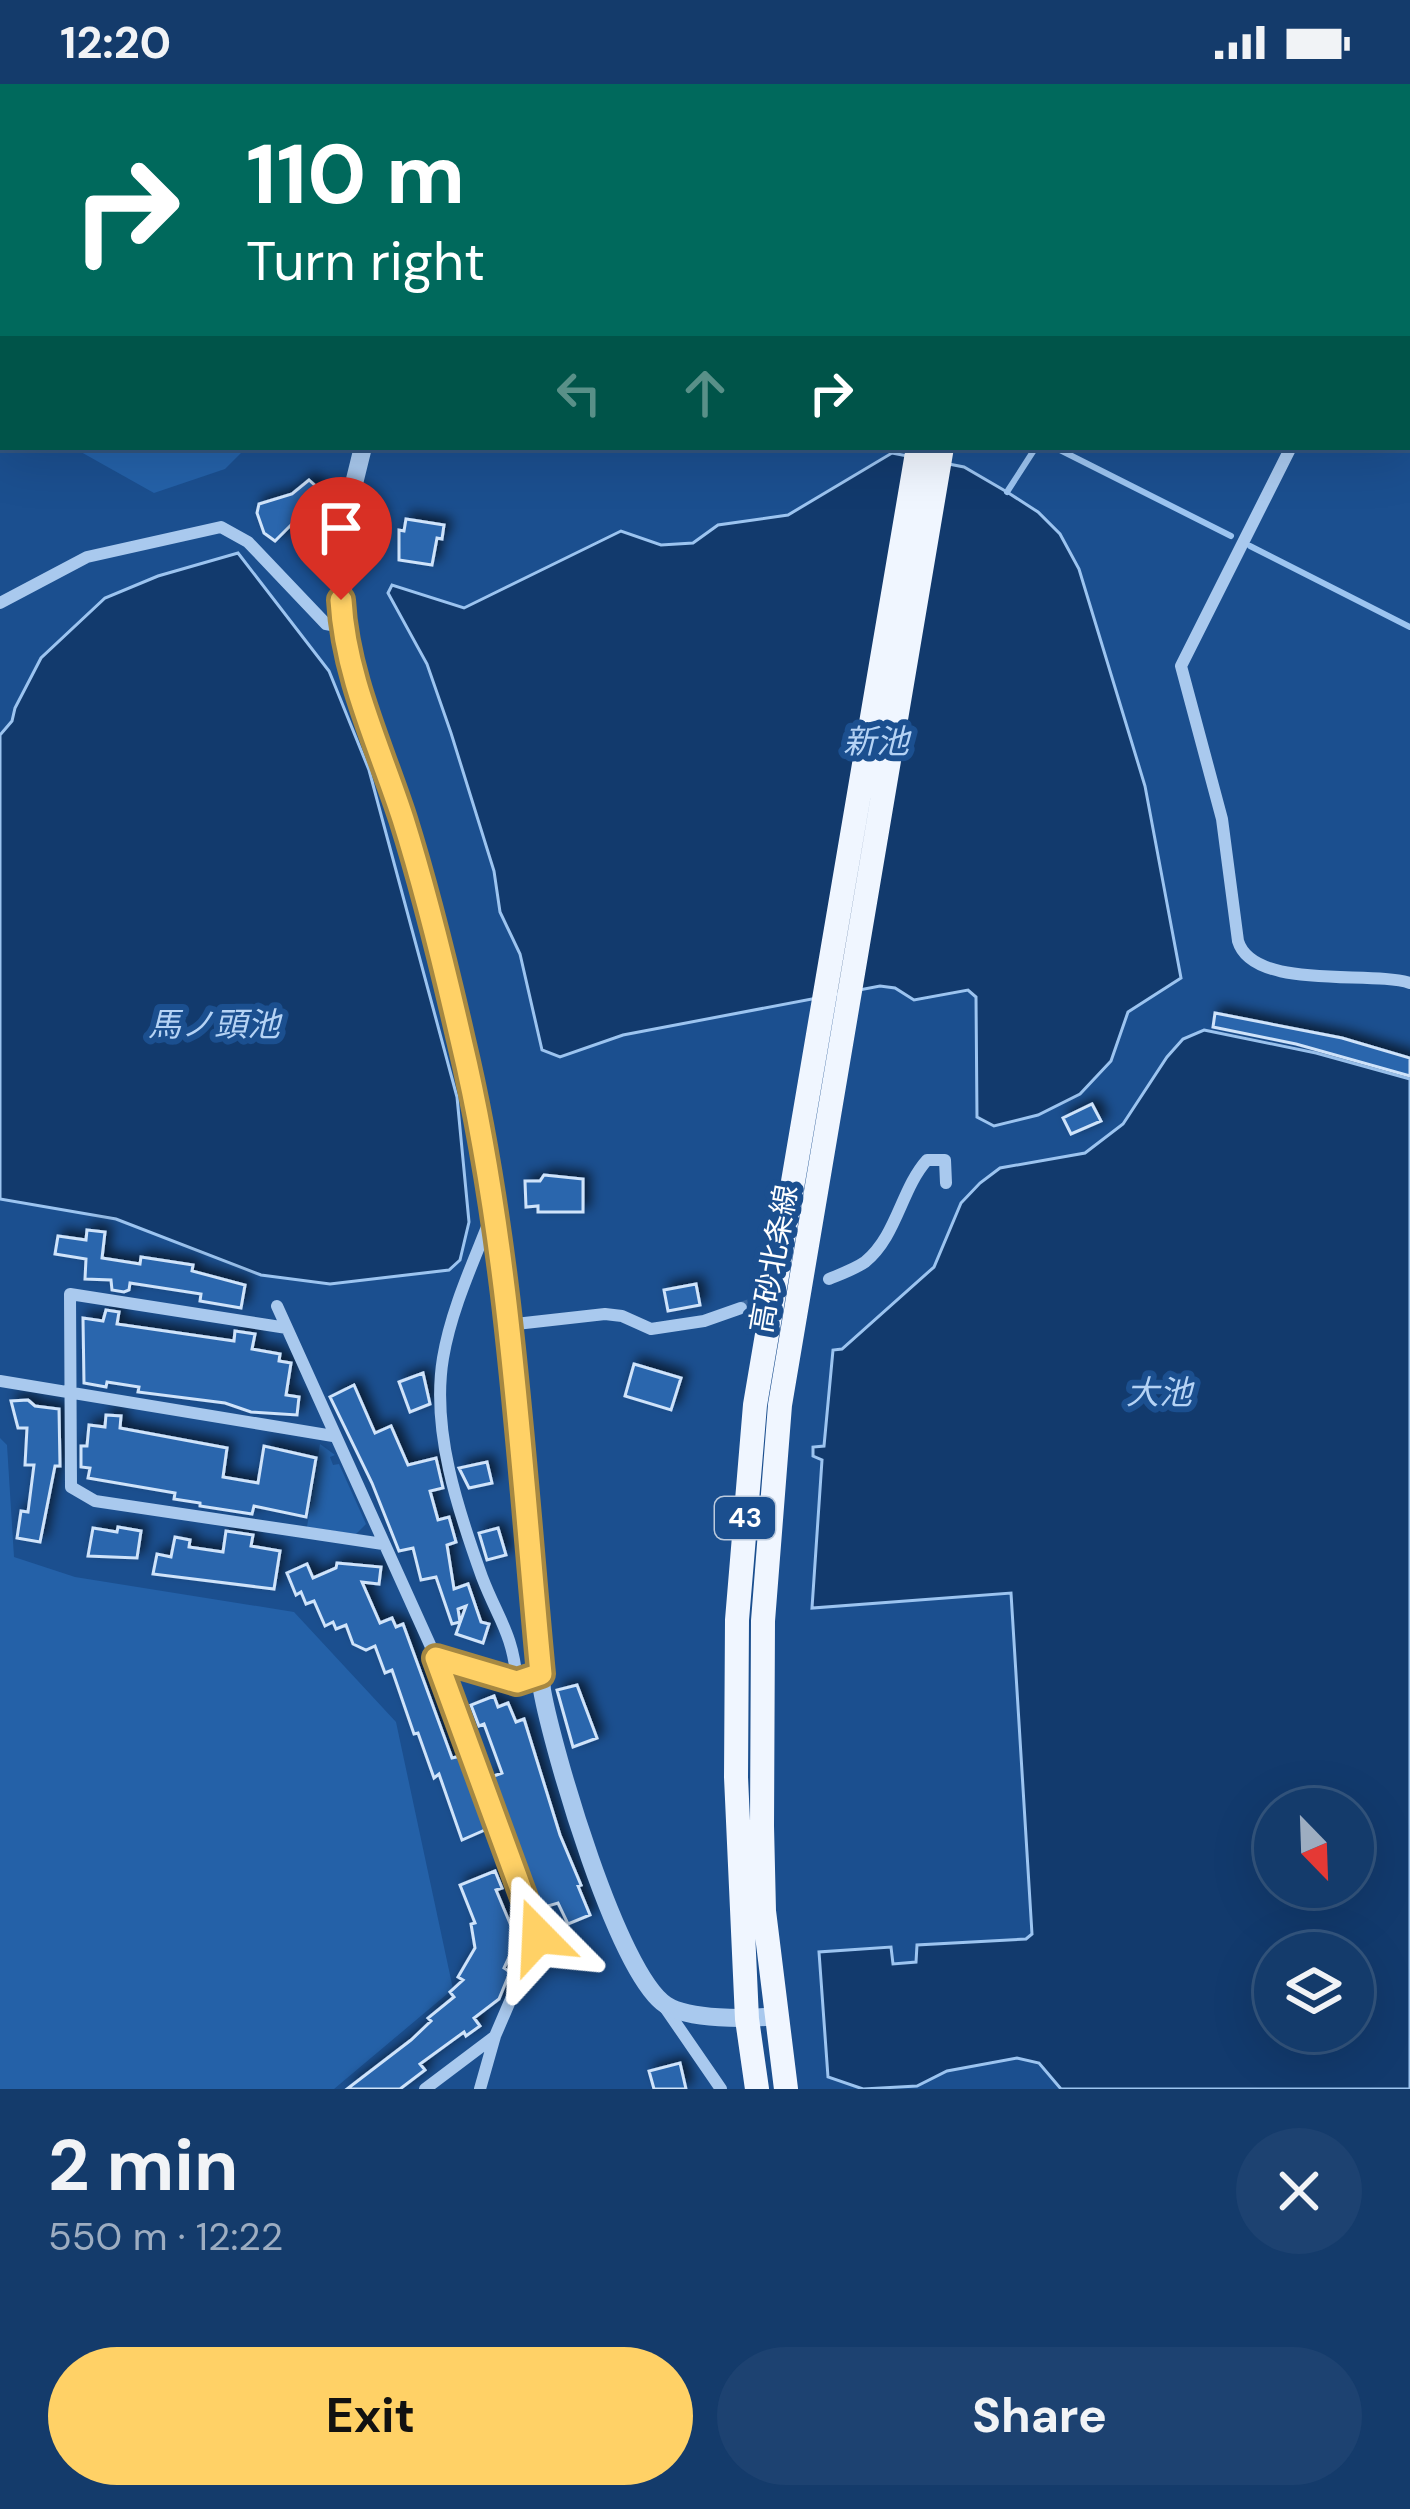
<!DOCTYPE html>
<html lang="en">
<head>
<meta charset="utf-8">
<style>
	body { margin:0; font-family:"DM Sans","Noto Sans JP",sans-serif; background:#1d4271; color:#f1f3f6; height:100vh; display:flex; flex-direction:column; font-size:45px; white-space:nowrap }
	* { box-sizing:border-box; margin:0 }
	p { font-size:39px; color:#9dadc1 }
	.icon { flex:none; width:66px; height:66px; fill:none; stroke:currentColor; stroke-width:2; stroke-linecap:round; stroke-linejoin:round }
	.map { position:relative; height:2005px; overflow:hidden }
	.details { display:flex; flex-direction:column; background:#143b6b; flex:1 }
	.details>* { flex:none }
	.top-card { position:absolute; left:0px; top:0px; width:1410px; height:366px; box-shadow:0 12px 48px #0002,0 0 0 3px #33557e; background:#00695c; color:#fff; overflow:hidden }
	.needle { width:78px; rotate:157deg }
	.controls { position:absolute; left:1254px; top:1704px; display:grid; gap:24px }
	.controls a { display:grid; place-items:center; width:120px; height:120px; border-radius:50%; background:#143b6b; box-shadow:0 12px 48px #0002,0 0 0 3px #33557e; font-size:60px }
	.pin { position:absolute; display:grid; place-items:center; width:102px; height:102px; color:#fff; margin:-123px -51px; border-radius:50% 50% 50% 0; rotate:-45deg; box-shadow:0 0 12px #0007 }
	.pin .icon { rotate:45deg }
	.me { position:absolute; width:132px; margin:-66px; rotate:339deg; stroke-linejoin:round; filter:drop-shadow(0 0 9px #0008) }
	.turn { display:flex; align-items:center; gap:42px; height:252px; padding:0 48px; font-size:54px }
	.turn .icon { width:156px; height:156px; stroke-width:2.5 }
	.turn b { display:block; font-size:84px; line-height:102px }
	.lanes { display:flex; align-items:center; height:114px; padding:0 48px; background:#0003; justify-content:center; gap:60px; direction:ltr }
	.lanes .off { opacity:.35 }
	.round { display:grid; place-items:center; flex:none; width:126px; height:126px; border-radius:63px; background:#1d4271 }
	.overview { display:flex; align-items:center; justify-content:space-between; height:204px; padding:0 48px }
	h1 { font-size:72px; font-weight:700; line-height:90px }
	.button { display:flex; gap:24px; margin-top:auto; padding:24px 48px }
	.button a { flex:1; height:138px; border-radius:72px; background:#ffd166; color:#111; font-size:48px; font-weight:700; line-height:138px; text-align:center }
	.button a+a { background:#1d4271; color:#f1f3f6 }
	.status { display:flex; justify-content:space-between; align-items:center; height:84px; padding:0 60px; background:#143b6b; direction:ltr }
	.status svg { height:33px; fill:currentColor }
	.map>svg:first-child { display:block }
</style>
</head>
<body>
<div class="status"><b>12:20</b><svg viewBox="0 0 49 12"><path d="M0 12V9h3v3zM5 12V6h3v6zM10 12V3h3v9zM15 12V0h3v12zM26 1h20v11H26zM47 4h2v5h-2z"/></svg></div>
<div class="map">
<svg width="1410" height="2005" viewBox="0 0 1410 2005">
	<defs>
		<filter id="shadow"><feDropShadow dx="6" dy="-6" stdDeviation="6" flood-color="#0009"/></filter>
	</defs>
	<rect width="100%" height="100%" fill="#1b4f8f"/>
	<path fill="#2461a8" d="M0 0H401L3 3V324Z
		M72 363H247L225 385 154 409Z
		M0 1354 7 1361 14 1473 75 1493 294 1528 396 1638 453 1905 334 2005H0Z
		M320 1360 335 1371 330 1373 333 1381 339 1380 366 1440 356 1450 307 1443Z"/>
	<path fill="#123a6d" stroke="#9cc4f0" stroke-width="3" fill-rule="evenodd" d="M892 369 964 383 1007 408 1038 428 1060 450 1079 485 1145 702 1181 894 1128 928 1111 977 1080 1010 1038 1031 994 1042 977 1033 976 913 968 906 914 916 895 904 880 902 623 951 560 973 542 966 520 870 500 828 494 787 451 649 427 580 388 509 392 501 464 524 621 447 661 461 693 459 718 441 788 431Z
		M238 469 329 587 369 686 457 1013 469 1138 460 1176 449 1186 330 1200 261 1191 116 1135 0 1115V651L12 637 15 624 41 574 105 514 158 492Z
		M1204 946 1316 969 1410 995V2005H1061L1039 1979 1017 1974 947 1987 917 2002 863 2005 828 1993 819 1868 891 1863 893 1880 916 1878 917 1861 1026 1855 1032 1850 1011 1509 812 1524 822 1376 813 1372V1363L824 1362 833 1266 842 1265 934 1183 961 1119 980 1099 1000 1084 1085 1069 1123 1040 1167 973 1183 955ZM1353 1725V1803H1275V1725ZM1353 1869V1947H1275V1869Z"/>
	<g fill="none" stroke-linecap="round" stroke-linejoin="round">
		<path stroke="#9cc4f0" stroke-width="6" d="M1054 363 1231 452
			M1007 408 1036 363
			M1250 462 1410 543"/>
	</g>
	<path fill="#2a66ad" stroke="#cfe3fa" stroke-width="3" filter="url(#shadow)" d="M309 396 330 415 303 444 295 437 275 457 264 449 257 429 259 420 292 410Z
		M406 435 444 441 442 455 437 454 432 481 399 476V446L404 447Z
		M1215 929 1342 954 1410 974V992L1296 960 1213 943Z
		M1092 1020 1101 1037 1071 1050 1063 1034Z
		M544 1091 583 1095V1128H538V1122L526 1123 525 1097H540Z
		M87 1146 105 1148 102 1174 140 1180 141 1173 193 1181 192 1187 245 1201 241 1224 200 1217 201 1210 130 1199 129 1206 124 1208 112 1206 111 1196 85 1195 86 1175 55 1170 58 1152 86 1156Z
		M696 1200 700 1221 668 1227 664 1206Z
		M106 1226 119 1228 117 1240 234 1257 235 1247 255 1250 252 1265 280 1270 279 1277 291 1279 286 1311 299 1313 297 1331 251 1328 225 1319 138 1308 139 1303 107 1298 106 1303 84 1299 83 1234 103 1237Z
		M634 1280 681 1294 671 1326 625 1312Z
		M423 1289 430 1320 410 1328 399 1298Z
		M354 1301 375 1349 391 1342 408 1381 436 1374 443 1404 430 1407 438 1436 449 1433 456 1458 447 1461 454 1505 468 1500 481 1538 489 1540 483 1559 456 1550 466 1522 458 1525 460 1538 452 1540 436 1493 421 1496 413 1464 399 1467 372 1399 330 1313Z
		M28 1316 35 1322 59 1325 60 1382H55L40 1458 17 1454 21 1427 28 1428 34 1381H25L27 1344H18L11 1317Z
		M106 1331 121 1332 120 1344 227 1364 223 1393 258 1399 264 1362 316 1374 306 1433 254 1422 252 1430 200 1422V1419L174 1415 175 1409 88 1394 90 1384 81 1383V1362H87L89 1341 105 1343Z
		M487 1378 492 1399 469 1404 459 1384Z
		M118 1443 141 1447 137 1474 88 1472 93 1444 117 1448Z
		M498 1444 506 1471 487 1476 479 1449Z
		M226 1447 253 1451 251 1462 280 1467 274 1505 153 1490 157 1470 171 1473 175 1453 190 1456 189 1463 223 1468Z
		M337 1479 381 1483 379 1500 362 1498 380 1539 392 1534 396 1543 403 1540 452 1674 461 1672 487 1745 462 1756 439 1690 434 1694 418 1649 414 1650 392 1586 385 1589 375 1562 366 1566 353 1560 346 1541 336 1545 333 1538 325 1542 314 1517 306 1520 301 1508 296 1511 287 1489 307 1480 313 1494 336 1484Z
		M577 1601 597 1654 573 1663 557 1606Z
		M494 1612 498 1623 508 1619 516 1638 524 1635 560 1751 581 1801 578 1802 590 1831 568 1840 558 1819 541 1824 491 1693 502 1689 484 1640 479 1642 471 1621Z
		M495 1787 502 1804 496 1806 517 1856 504 1884 510 1888 499 1915 474 1934 480 1942 466 1952 464 1948 420 1980 425 1986 400 2005H347L411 1956 431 1937 428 1934 454 1913 450 1908 463 1896 458 1893 475 1864 471 1840 475 1839 460 1801Z
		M680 1979 686 2005H654L649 1987Z"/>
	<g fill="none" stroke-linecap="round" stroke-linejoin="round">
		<path stroke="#3d69a0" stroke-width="12" stroke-dasharray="12 6" stroke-linecap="butt" d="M741 1224 774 1213"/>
		<path stroke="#a9c9ee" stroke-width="12" d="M676 0 679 3
			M1037 3V0
			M1407 135 1410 129
			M1407 270 1410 271
			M1291 363 1181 582 1222 735 1238 857C1253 907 1371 886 1410 899
			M0 519 87 473 221 443 248 458 326 540 342 543
			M491 1133C473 1179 451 1226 443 1274 431 1346 458 1426 482 1493 498 1535 513 1549 517 1598
			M829 1195C841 1190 855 1185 865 1178 897 1152 901 1105 927 1076H945L946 1099
			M277 1222 287 1244
			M507 1241 605 1230 622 1232 651 1245 704 1237 741 1224
			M0 1297 333 1352
			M383 1460 95 1417 71 1403 70 1210 287 1244 436 1574 538 1852 495 1952 480 2005
			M436 1574 517 1598 541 1590
			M664 1922 721 2005
			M425 2005 494 1953"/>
		<path stroke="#a9c9ee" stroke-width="18" d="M664 3 667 0
			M363 363 345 436 342 543 354 591 427 816 481 1045 507 1241 542 1606C553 1667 618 1890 666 1921 689 1936 748 1935 775 1932"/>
		<path stroke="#f0f6ff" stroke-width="24" d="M977 3 978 0
			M1002 3V0
			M757 2005 747 1935 736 1693 737 1536 755 1321 918 363
			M786 2005 764 1827 762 1742 763 1537 780 1321 942 363"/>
	</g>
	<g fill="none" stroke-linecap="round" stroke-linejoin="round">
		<defs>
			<path id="route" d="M341 516C345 592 380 664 403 735 426 808 444 882 461 956 510 1160 521 1382 541 1590L517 1598 436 1574 538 1852"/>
		</defs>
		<use href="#route" stroke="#a68842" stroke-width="30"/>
		<use href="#route" stroke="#ffd166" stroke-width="21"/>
	</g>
	<g text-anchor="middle" stroke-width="12" stroke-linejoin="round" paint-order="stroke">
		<rect fill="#1b4f8f" stroke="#bbcadd" stroke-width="3" x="715" y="1413" width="60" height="42" rx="9"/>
		<g font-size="27" font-weight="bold" fill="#fff">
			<text x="745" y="1443">43</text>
		</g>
		<g font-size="30" fill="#fff" stroke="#1b4f8f">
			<text transform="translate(774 1175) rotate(-80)" y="10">高砂北条線</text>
		</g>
		<g font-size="33" font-style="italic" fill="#b5d3f5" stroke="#1b4f8f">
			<text x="876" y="669">新池</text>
			<text x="214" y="952">馬ノ頭池</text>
			<text x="1159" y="1320">大池</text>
		</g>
	</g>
</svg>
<div class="controls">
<a><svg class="needle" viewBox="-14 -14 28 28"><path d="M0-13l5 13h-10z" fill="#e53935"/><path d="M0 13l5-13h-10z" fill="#9dadc1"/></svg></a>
<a><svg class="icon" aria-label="layers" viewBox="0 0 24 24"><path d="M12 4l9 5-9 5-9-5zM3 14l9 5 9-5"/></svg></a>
</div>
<div class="pin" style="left:341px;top:516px;background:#d93025"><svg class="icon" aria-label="arrive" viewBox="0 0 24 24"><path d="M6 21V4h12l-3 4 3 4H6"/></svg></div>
<svg class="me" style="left:538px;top:1852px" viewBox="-20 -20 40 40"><path d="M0-17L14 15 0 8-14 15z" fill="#ffd166" stroke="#fff" stroke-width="4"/></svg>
<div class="top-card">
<div class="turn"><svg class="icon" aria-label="right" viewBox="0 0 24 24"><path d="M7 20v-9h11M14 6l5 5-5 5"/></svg><div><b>110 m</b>Turn right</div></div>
<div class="lanes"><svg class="icon off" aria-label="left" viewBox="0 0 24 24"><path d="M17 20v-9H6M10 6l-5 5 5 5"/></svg><svg class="icon off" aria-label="ahead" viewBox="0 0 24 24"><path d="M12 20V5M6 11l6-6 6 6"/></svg><svg class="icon" aria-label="right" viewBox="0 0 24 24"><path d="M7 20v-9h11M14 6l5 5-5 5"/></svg></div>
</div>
</div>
<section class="details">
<div class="overview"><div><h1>2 min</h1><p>550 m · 12:22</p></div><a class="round"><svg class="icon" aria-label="close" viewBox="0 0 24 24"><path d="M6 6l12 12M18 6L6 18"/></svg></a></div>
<div class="button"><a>Exit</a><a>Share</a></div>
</section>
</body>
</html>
